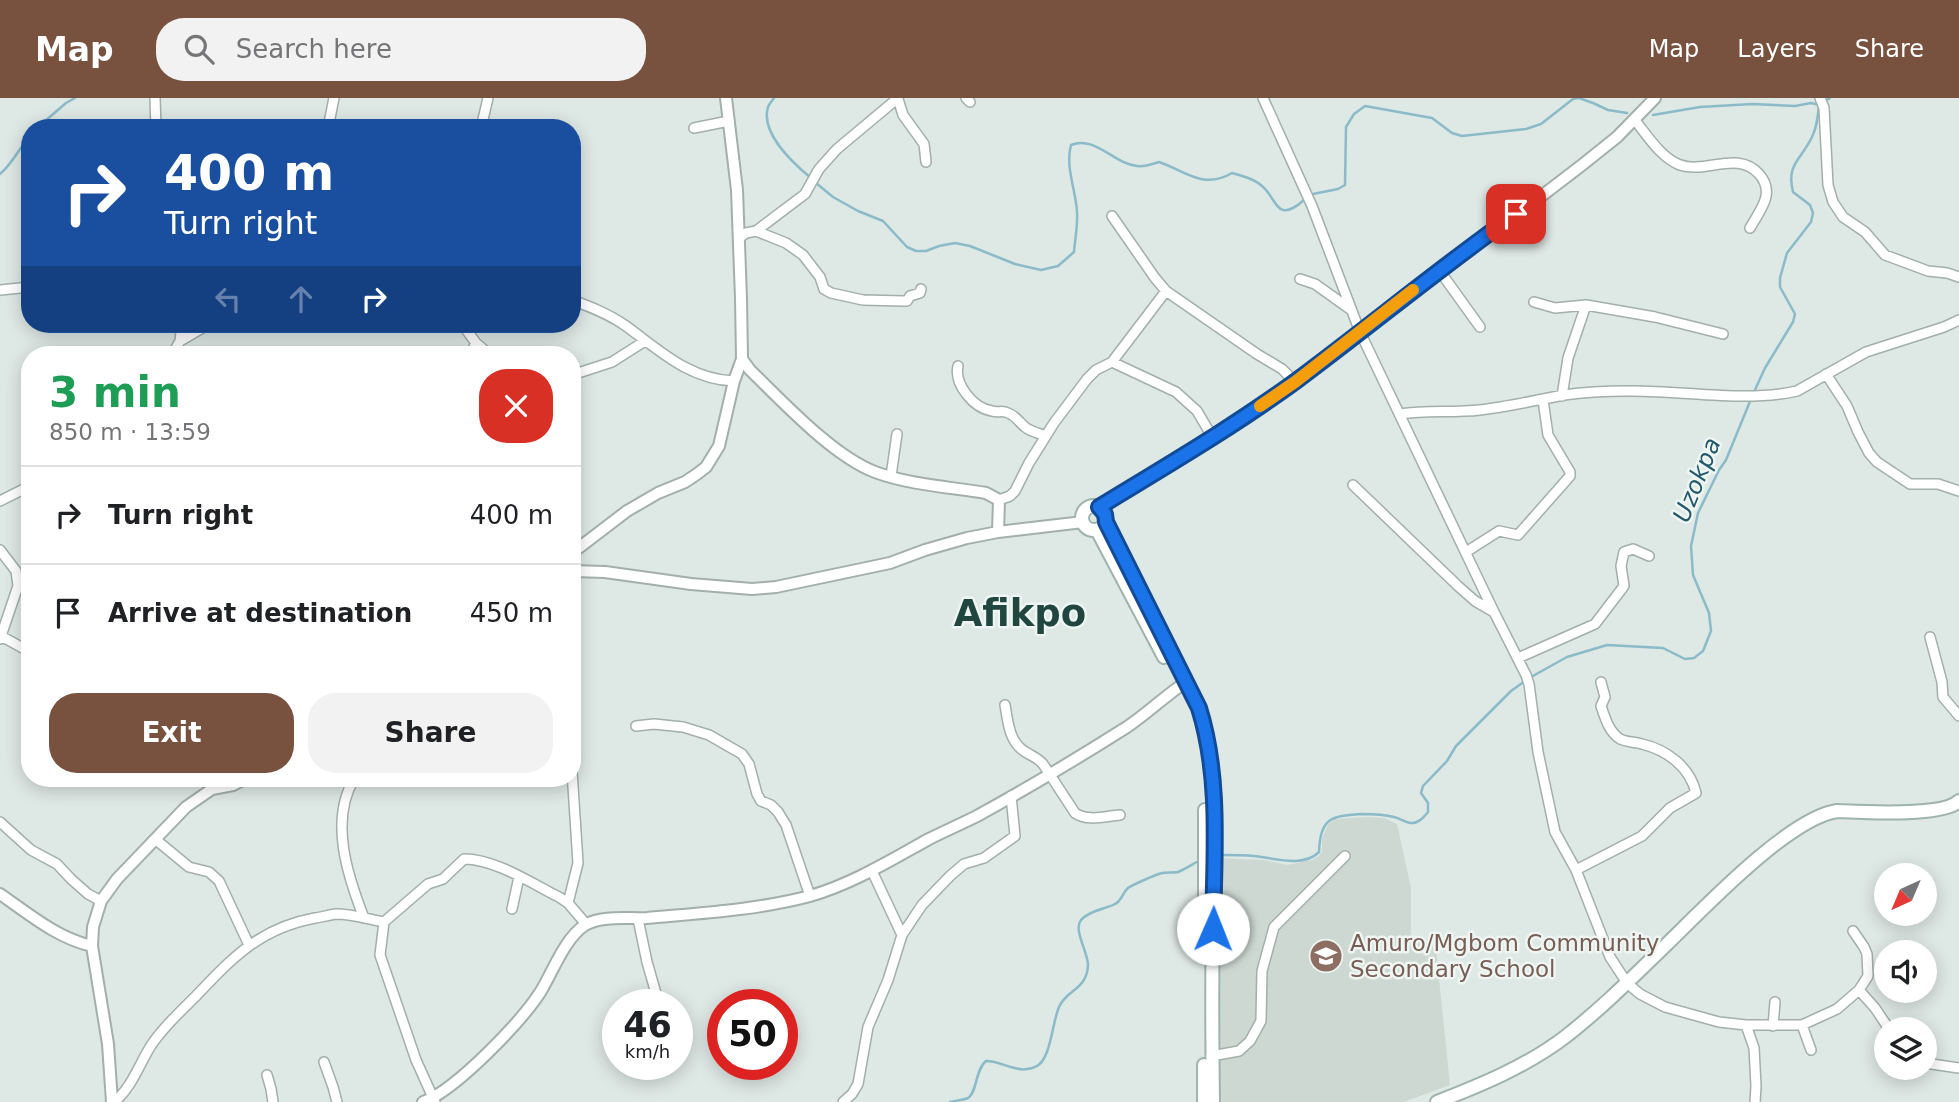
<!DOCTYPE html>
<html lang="en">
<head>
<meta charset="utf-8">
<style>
	body { margin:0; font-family:"DejaVu Sans",sans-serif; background:#f2f2f2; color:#202124; height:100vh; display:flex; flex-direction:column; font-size:26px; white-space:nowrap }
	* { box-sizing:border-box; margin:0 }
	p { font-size:23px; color:#757577 }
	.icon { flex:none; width:38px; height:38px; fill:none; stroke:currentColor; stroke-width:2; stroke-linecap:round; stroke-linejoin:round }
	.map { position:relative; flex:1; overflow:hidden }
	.panel { position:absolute; left:21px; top:248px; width:560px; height:441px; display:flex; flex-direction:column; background:#fff; border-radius:28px; box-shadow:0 4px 18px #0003 }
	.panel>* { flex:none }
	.top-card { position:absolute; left:21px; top:21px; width:560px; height:214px; border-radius:28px; box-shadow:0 4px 18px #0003; background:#1a4fa0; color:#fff; overflow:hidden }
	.needle { width:46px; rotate:224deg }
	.buttons { position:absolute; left:1874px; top:765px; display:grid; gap:14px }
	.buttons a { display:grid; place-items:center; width:63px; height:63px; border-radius:50%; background:#fff; box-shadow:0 4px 18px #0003; font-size:35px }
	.speed { position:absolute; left:602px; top:891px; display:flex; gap:14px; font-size:35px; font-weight:700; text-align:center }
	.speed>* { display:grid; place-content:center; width:91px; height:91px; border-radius:50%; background:#fff; box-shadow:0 4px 18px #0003; line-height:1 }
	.speed small { font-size:18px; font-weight:400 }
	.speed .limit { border:10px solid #d22; background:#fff; color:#111 }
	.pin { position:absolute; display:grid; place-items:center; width:60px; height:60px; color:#fff; margin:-30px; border-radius:14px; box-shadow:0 4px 10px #0006 }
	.me { position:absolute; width:77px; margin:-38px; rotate:1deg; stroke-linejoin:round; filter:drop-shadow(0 0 5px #0008) }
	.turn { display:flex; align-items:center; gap:24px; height:147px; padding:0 28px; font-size:32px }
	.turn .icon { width:91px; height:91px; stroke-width:2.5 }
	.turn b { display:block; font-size:49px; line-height:60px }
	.lanes { display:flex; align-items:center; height:66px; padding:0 28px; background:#0003; justify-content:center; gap:35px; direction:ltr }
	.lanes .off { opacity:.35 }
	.round { display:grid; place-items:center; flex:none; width:74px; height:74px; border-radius:28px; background:#f2f2f2 }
	.summary { display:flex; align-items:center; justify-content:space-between; height:119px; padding:0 28px }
	h1 { font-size:42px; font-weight:700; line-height:52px; color:#1e9e55 }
	.button { display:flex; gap:14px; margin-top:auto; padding:14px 28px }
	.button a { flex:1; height:80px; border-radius:28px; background:#78513f; color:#fff; font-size:28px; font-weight:700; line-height:80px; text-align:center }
	.button a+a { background:#f2f2f2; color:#202124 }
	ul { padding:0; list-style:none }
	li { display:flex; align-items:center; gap:21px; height:98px; padding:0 28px; border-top:2px solid #e0e0e0 }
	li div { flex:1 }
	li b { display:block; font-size:26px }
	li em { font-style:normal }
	header { display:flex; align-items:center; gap:42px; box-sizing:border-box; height:98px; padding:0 35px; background:#78513f; color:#fff }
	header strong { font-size:33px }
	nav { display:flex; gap:38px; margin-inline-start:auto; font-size:24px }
	.search { width:490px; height:63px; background:#f2f2f2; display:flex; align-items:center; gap:18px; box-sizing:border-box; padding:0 24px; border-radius:28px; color:#757577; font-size:26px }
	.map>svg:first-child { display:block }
</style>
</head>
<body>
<header>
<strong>Map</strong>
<div class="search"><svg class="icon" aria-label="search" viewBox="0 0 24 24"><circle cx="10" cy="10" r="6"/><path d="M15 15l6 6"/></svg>Search here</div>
<nav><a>Map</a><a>Layers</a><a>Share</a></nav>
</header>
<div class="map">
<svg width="1959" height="1004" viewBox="0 0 1959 1004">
	<rect width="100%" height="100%" fill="#dee8e4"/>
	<path fill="#cdd8d3" d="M1367 719 1384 720 1397 726 1411 790V840L1435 842 1450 987 1404 1004H1216L1217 760 1264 762 1287 767 1312 762 1319 758 1322 753V741L1328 727 1335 721Z"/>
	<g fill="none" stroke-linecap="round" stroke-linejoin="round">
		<path stroke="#8bbac9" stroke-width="2.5" d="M774 0C772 3 769 6 768 9 760 35 794 66 811 80
			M1579 0 1593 5 1608 12 1627 15
			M1653 17 1700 9 1752 6 1795 8 1811 5 1819 7
			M37 30 66 5 75 0
			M0 76C13 65 19 50 30 38
			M816 85 833 99 858 113 883 123 907 149 916 153H926L939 148 955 145 970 148 1015 166 1041 172 1058 168 1074 154C1075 141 1078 127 1077 114 1076 92 1065 69 1071 47 1095 37 1114 66 1137 68 1145 69 1152 66 1159 64 1186 73 1203 92 1232 75 1243 78 1254 81 1262 88 1277 100 1276 127 1304 102
			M1313 96 1338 91 1345 87 1346 29 1354 16 1365 8 1432 20 1452 35 1462 38 1526 31 1541 26 1573 1 1578 0
			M1754 294 1765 270 1793 224 1795 216 1780 189V180L1787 155 1811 124 1813 115 1810 107 1793 94C1786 66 1801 62 1812 39 1817 29 1818 18 1819 7L1830 0
			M1531 579 1567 559 1607 547 1663 550 1685 561 1694 560 1703 553 1711 533 1709 515 1693 477 1691 448 1698 415 1719 372 1726 362 1751 301
			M1220 757C1231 757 1243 757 1254 758 1274 760 1303 770 1319 754 1320 720 1331 718 1361 716 1372 716 1383 716 1394 719 1399 720 1404 724 1410 725 1418 726 1423 720 1428 714V705L1421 695 1423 688 1447 663 1456 648 1511 593 1525 583
			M950 1004C955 1003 963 1002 968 1000 977 995 975 972 986 963 1004 963 1019 978 1037 968 1051 960 1052 925 1059 909 1067 891 1087 892 1088 867 1088 854 1073 832 1081 822 1088 813 1105 811 1115 806 1122 803 1122 795 1128 790 1134 786 1155 777 1162 775 1168 774 1173 775 1178 774 1185 771 1191 767 1197 764"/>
		<defs>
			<path id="minor" d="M155 0 156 30
				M966 0 970 4
				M1263 0 1312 108 1360 234 1494 514 1526 577 1529 586 1538 654 1555 734 1576 772 1610 859 1627 885 1640 896 1665 909 1719 924 1746 927H1802L1837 911 1859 892 1868 878 1867 856 1864 849 1853 833
				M1820 0 1824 10 1828 87 1833 104 1843 119 1865 134 1885 157 1928 173 1947 175 1959 179
				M898 1 903 17 924 46 926 64
				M1634 21C1647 37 1661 60 1680 67 1706 76 1738 52 1759 76 1776 95 1760 112 1750 130
				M328 30 334 0
				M481 30 488 0
				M694 30 729 23
				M1112 118 1155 180 1166 193 1257 256 1282 271 1295 284
				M756 133 805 96 819 71 837 51 898 0
				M739 140 746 135 756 133 786 145 803 157 820 179 824 191 831 195 863 202 903 203H907L910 198 920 195 921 191
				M1439 172 1480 229
				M1300 181 1315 186 1350 211
				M0 192 30 189
				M572 202C591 209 609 216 626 228 659 252 690 282 734 283
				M1534 204 1555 210 1586 207 1655 219 1723 236
				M462 226 476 245 490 257
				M180 243 209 226
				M172 257 180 243 182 226
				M470 257 476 245
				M1112 264 1176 294 1197 313 1213 340
				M958 268C954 286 973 310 992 313 998 315 1002 312 1008 315 1016 318 1019 324 1025 329 1031 334 1039 335 1046 338
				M1826 276 1847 308 1858 334 1869 355 1877 364 1910 386H1938L1959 393
				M572 277 612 264 645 243
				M1562 298 1568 260 1586 207
				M1400 316C1427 312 1453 315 1480 312 1508 309 1536 302 1564 297 1585 294 1606 293 1627 293 1682 292 1745 305 1797 293L1866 254 1944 229 1959 222
				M891 378 897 336
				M1353 387 1458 488 1475 503 1494 514
				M999 402 1010 398 1015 393 1029 365 1054 325 1087 281 1096 272 1112 264 1166 193
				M0 403 30 388
				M0 452 16 473 18 488 0 541
				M1466 454 1499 433 1518 437 1570 378V374L1548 337 1543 302
				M1 538 30 554
				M1930 539 1942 584 1943 599 1959 618
				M1518 560 1595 526 1624 488 1621 468 1624 454 1633 451 1649 458
				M1005 607C1008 624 1009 643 1024 653 1031 658 1037 659 1043 666L1075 715C1088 724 1106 718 1120 717
				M636 628 654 626 683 629 709 637 742 656 749 666 757 696 761 703 771 707 778 714 786 727 810 798
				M354 681C329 723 348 779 364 820
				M0 724 31 752 57 766 71 781 88 796 101 803
				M155 741 189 769 209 774 219 783 249 847
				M1576 772 1642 738 1670 710 1696 695C1690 669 1667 652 1642 646 1635 644 1626 644 1620 641 1609 634 1605 620 1601 608L1605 599 1601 584
				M872 773 902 837
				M568 805 578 765 572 673
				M512 811 519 779
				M638 821 647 864 659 906
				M1859 892 1875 910 1889 931
				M1746 927 1754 950 1756 988 1755 1004
				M1802 927 1811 952
				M1773 928 1775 904
				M1211 958 1239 953 1250 943 1261 923 1262 873 1274 829 1345 758
				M324 964 333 989 337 1004
				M1925 965 1959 970
				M267 977 271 991 273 1004
				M114 1004C132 990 140 964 152 946 165 927 180 914 196 898 232 860 260 830 315 820 322 819 329 817 336 816 352 816 368 821 384 824
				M435 1004 416 962 380 857 384 824 428 786 443 781 464 761C495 761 531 785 559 799L568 805 586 826
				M843 1004 852 996 858 986 868 929 888 882 902 837 922 807 950 778 964 766 984 760 1015 738 1011 698"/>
			<path id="tertiary" d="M742 261 750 272C783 304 833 358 875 374 910 387 950 389 986 395L999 402 998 434
				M1099 409 1213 340 1295 284 1460 155 1535 103 1582 67 1617 39 1655 0
				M572 455 627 413 658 395 685 384 697 376 706 369 719 348 734 283 742 261 741 200 737 92 726 0
				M572 473 605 474 691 486 752 491 776 489 890 465 925 452 967 440 998 434 1083 424
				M0 796C29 816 57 840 92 848
				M112 1004 108 946 92 848 93 829 101 803 117 781 186 709 212 691 233 687 244 681
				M423 1004C456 992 522 923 541 893 553 873 565 840 585 827 602 817 629 821 647 820 702 815 757 812 810 798 852 786 891 762 929 741 945 733 961 726 977 718 1028 690 1078 660 1127 629 1148 615 1166 597 1186 584"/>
			<path id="secondary" d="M1082 420a12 12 0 1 1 24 0a12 12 0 1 1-24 0Z
				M1106 424 1199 610C1219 671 1214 737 1213 801 1212 869 1212 936 1213 1004
				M1097 432 1164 559
				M1205 802V712
				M1204 967V1004
				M1437 1004C1481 987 1527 968 1565 939 1601 911 1634 878 1667 846 1703 811 1789 720 1837 713 1862 714 1943 719 1959 703"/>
		</defs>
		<use href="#minor" stroke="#a2afab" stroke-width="12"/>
		<use href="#tertiary" stroke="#a2afab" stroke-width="14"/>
		<use href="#secondary" stroke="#9fb3ad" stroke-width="16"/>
		<use href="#minor" stroke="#fff" stroke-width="9"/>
		<use href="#tertiary" stroke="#fff" stroke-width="10"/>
		<use href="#secondary" stroke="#fff" stroke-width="12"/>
	</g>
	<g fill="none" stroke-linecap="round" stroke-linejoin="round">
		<defs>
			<path id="route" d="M1213 831C1214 758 1221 680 1199 610L1106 424 1105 416 1099 409C1166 368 1233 329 1296 283 1370 228 1441 169 1516 116"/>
		</defs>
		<use href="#route" stroke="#114b97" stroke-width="18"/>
		<use href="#route" stroke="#1a73e8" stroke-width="12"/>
		<path stroke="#f59e0b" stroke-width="12" d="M1260 308 1295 284 1413 192"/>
	</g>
	<defs>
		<symbol id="school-disc" viewBox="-11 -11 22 22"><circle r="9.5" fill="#8d6e63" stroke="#eef5f2"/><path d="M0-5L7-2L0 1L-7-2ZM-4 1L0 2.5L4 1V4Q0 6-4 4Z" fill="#fff"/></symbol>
	</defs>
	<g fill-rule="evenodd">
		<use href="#school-disc" x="1307" y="839" width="38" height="38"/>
	</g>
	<g text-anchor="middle" stroke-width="5" stroke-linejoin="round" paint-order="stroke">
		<g font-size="23" fill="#785e54" stroke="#eef5f2" text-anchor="start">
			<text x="1350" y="853">Amuro/Mgbom Community<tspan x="1350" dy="26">Secondary School</tspan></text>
		</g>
		<g font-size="24" font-style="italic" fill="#22596b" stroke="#eef5f2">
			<text transform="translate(1697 382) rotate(-68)" y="8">Uzokpa</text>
		</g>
		<g font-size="37" font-weight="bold" fill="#20463f" stroke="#eef5f2">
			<text x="1020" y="528">Afikpo</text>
		</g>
	</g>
</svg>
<div class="buttons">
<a><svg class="needle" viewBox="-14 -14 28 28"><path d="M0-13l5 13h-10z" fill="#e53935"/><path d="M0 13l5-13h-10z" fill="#757577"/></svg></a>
<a><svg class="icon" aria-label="sound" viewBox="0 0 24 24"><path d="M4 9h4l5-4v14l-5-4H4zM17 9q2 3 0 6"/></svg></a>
<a><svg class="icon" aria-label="layers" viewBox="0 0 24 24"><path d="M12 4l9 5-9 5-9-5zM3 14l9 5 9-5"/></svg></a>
</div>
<div class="speed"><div>46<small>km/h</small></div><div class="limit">50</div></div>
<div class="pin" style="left:1516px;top:116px;background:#d93025"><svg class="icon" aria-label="arrive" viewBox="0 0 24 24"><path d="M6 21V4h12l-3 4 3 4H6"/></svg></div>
<svg class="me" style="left:1213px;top:831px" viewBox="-20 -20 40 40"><circle r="19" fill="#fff"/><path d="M0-13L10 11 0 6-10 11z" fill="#1a73e8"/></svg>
<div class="top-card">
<div class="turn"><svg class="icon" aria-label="right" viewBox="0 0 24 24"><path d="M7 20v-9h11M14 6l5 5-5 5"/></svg><div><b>400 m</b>Turn right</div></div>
<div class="lanes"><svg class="icon off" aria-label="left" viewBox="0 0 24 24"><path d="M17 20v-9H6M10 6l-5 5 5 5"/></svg><svg class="icon off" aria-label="ahead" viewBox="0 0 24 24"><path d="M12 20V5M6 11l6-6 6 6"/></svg><svg class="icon" aria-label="right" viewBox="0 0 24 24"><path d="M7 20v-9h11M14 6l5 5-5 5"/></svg></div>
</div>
<section class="panel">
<div class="summary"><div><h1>3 min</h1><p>850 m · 13:59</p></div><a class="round" style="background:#d93025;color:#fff"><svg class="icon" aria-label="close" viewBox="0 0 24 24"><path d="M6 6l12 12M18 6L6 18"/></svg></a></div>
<ul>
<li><svg class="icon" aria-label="right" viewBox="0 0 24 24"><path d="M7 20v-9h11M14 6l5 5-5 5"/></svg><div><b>Turn right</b></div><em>400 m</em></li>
<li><svg class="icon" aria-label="arrive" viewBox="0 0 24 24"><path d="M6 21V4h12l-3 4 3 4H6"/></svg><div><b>Arrive at destination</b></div><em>450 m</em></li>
</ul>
<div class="button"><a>Exit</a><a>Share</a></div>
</section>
</div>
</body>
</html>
